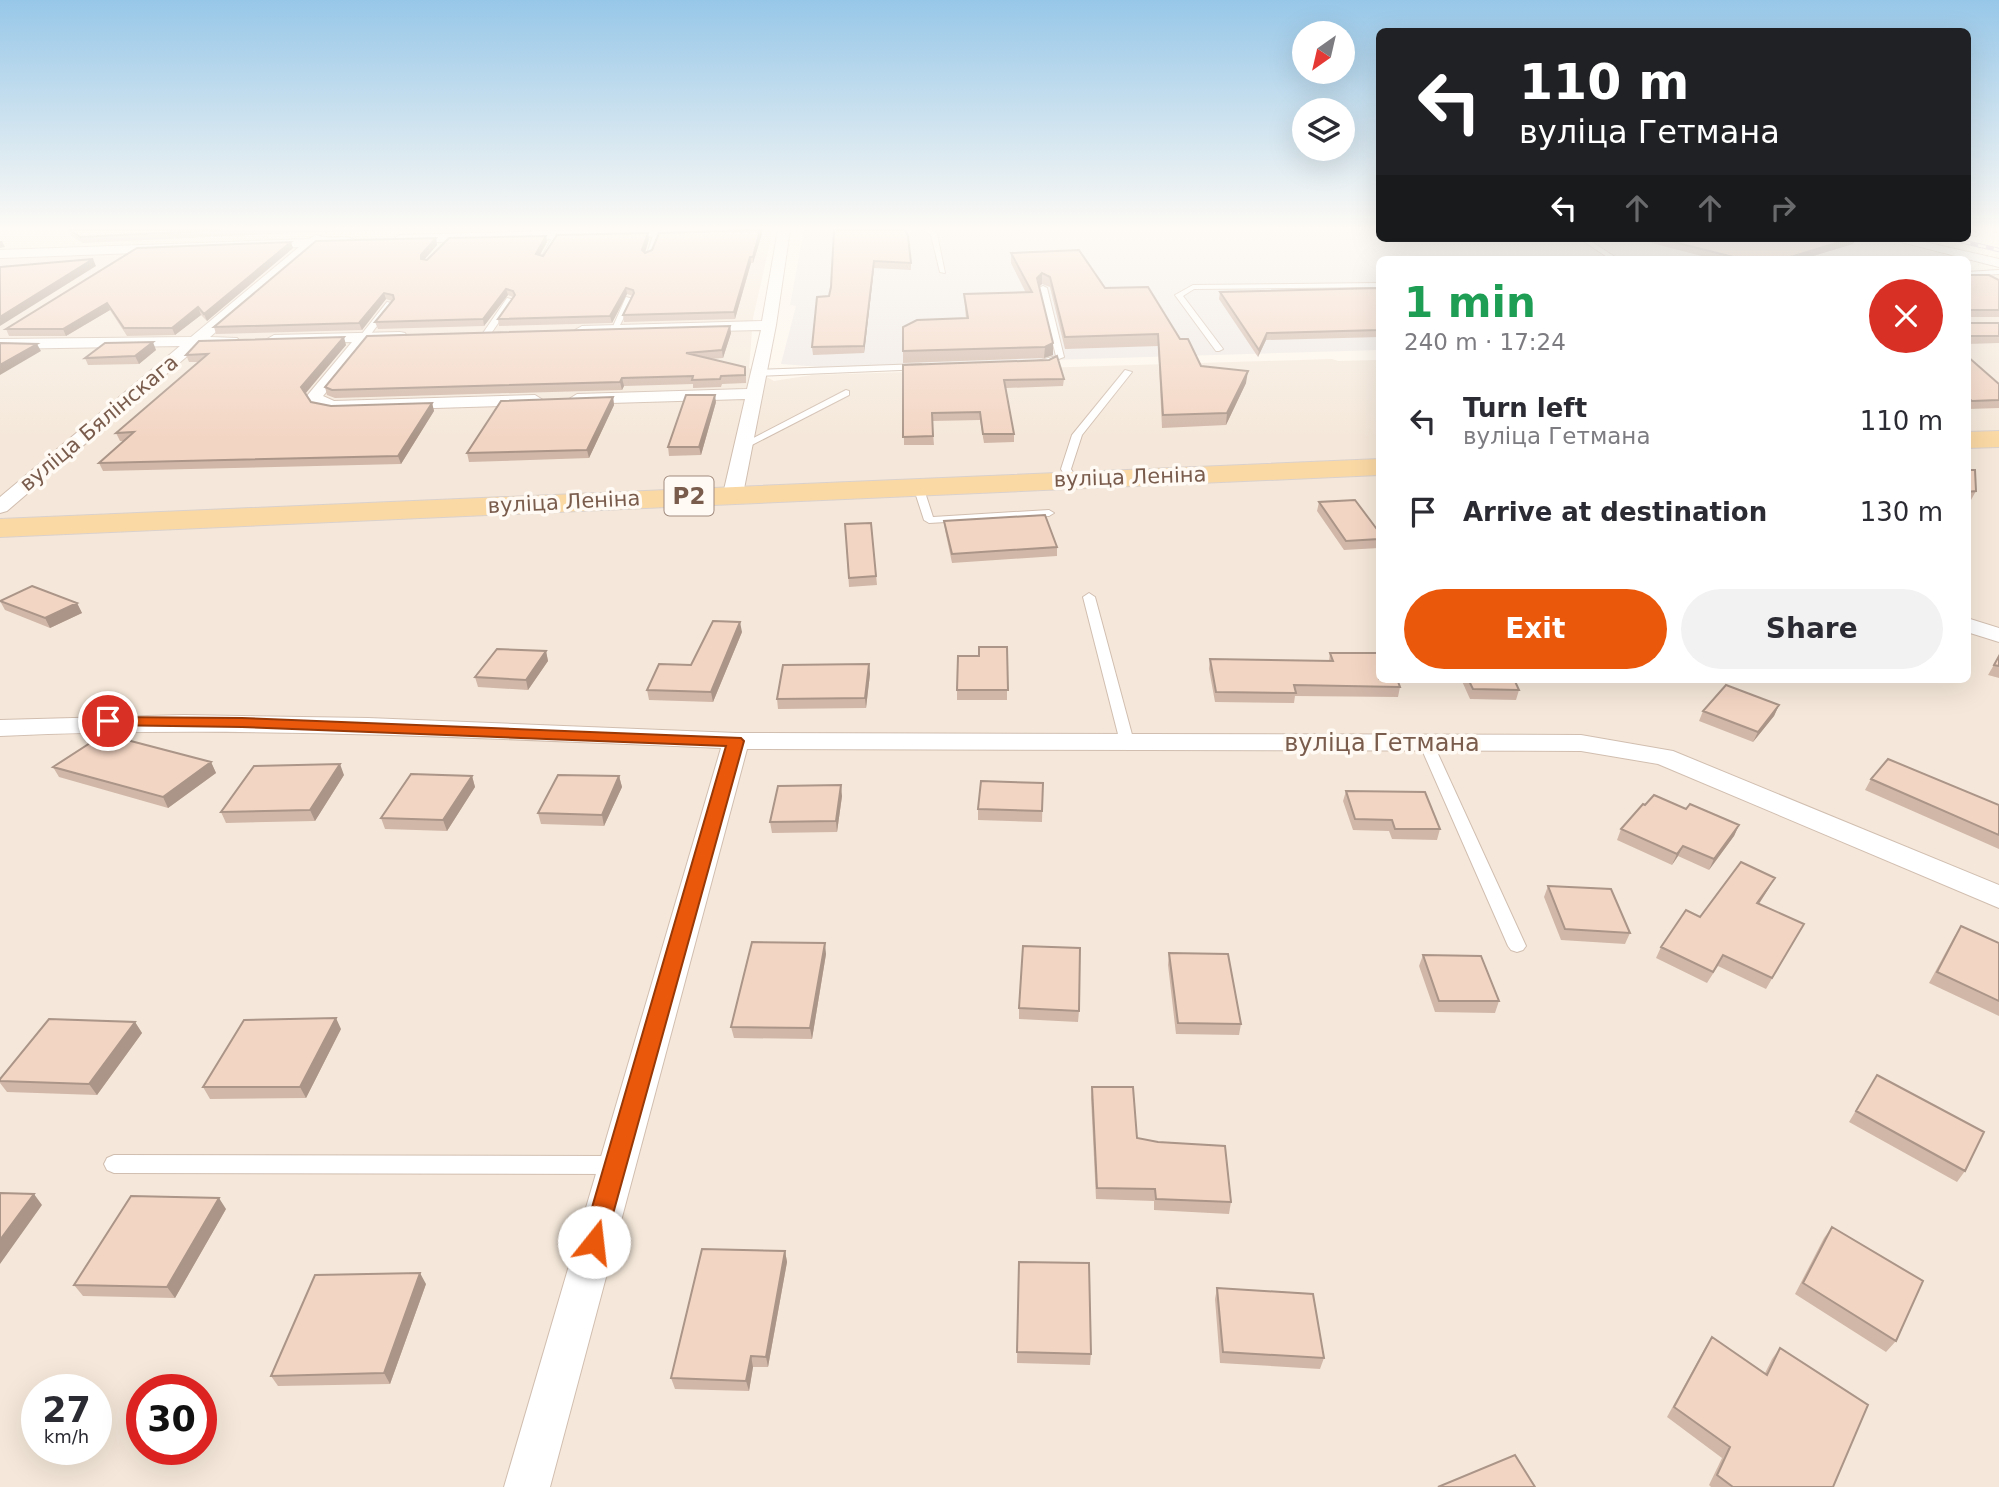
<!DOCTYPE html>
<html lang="en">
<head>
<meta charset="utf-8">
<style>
	body { margin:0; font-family:"DejaVu Sans",sans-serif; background:#f2f2f3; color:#2b2b33; height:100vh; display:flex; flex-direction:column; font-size:26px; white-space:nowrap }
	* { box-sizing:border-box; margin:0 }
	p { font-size:23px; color:#7c7c81 }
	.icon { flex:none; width:38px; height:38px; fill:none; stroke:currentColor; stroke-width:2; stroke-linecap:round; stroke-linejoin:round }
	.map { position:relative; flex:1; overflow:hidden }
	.panel { position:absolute; left:1376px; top:256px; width:595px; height:427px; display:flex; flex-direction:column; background:#fff; border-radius:10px; box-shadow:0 7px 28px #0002 }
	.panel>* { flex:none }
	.hud { position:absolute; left:1376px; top:28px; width:595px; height:214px; border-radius:10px; box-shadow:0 7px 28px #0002; background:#202124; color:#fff; overflow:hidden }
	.needle { width:46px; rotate:214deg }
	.fabs { position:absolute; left:1292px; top:21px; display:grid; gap:14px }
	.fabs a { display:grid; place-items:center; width:63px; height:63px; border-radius:50%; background:#fff; box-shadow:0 7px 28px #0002; font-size:35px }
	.speed { position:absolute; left:21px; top:1374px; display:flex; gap:14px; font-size:35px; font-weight:700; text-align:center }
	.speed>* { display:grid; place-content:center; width:91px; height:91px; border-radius:50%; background:#fff; box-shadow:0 7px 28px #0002; line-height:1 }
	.speed small { font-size:18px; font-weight:400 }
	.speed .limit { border:10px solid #d22; background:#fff; color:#111 }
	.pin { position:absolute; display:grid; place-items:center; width:60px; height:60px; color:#fff; margin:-30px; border:4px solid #fff; border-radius:50%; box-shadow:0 2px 7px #0007 }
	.me { position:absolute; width:77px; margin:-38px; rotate:16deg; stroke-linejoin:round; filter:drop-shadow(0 0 5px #0008) }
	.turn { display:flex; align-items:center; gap:24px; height:147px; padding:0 28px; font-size:32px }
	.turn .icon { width:91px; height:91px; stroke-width:2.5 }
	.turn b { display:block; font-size:49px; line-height:60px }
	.lanes { display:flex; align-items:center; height:66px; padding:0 28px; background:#0003; justify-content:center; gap:35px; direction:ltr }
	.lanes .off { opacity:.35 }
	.round { display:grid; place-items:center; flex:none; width:74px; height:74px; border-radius:37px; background:#f2f2f3 }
	.summary { display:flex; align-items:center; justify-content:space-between; height:119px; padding:0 28px }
	h1 { font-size:42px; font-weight:700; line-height:52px; color:#1e9e55 }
	.cta { display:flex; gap:14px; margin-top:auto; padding:14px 28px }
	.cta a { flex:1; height:80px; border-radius:42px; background:#ea580c; color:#fff; font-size:28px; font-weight:700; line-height:80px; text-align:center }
	.cta a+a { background:#f2f2f3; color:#2b2b33 }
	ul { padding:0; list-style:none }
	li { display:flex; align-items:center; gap:21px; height:91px; padding:0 28px }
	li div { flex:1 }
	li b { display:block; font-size:26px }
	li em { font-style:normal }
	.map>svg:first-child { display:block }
</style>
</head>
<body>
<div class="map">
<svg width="1999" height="1487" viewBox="0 0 1999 1487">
	<rect width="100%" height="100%" fill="#fdf6ec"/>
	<path fill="#f5e8da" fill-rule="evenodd" d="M0 230H773L753 318 749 368 774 381 812 375 1332 359 1338 361 1379 360V679H1967V276L1999 275V1487H0ZM37 1390H96V1449H37ZM142 1390H201V1449H142Z"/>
	<path fill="#efe9e4" d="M804 230H1379V238H1874L1964 259H1379V350L820 367 781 364 796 306 790 305Z"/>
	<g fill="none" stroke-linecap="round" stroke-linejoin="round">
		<defs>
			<path id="lane" d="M923 230H932L937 234 945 273 940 272 931 235Z
				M1967 230 1978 233 1979 234 1976 236 1967 234Z
				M654 233 659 234 651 256 646 257Z
				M554 235 559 236 544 260H540Z
				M1579 238H1586L1618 259H1610Z
				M1999 270V274L1967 276V272Z
				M1379 283V287L1194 289 1183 296 1223 349 1219 351H1216L1175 295 1193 285Z
				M1043 286 1047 288 1064 357 1040 366 1037 365V361L1056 356 1039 288Z
				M626 297 633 299 618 329 611 331Z
				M507 298 514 300 490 335H484L483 333Z
				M387 302 394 304 367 339H361V335Z
				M921 364 925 367 924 369 758 376 754 373 758 370Z
				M1125 370 1132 372 1082 435 1071 469 1077 480 1068 482 1061 469 1072 435Z
				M846 390 849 391V395L746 448 738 446Z
				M918 483 923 486 933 517 1049 510 1054 513 1049 516 929 523 924 520 913 486Z
				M1089 593 1095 597 1134 742 1132 745H1122L1120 742 1083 597Z
				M1426 739 1433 743 1526 946 1523 950 1517 952 1511 950 1508 946 1419 743Z
				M114 1155 615 1156 622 1159 625 1165 622 1171 615 1174 114 1173 107 1170 104 1164 107 1158Z"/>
			<path id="street" d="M594 230H763L757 234 400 243 394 239 400 235Z
				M778 230H790L776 325 743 494 733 500 723 494 745 399 577 404 569 399 577 394 747 389 761 330 582 334 575 330 582 326 762 321Z
				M316 235C328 241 346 233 357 241L351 245 315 246 210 337 237 338 240 341 237 344 199 346 7 511 0 513V497L180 346 0 349V339L191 337 299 247 0 258V250L309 239Z
				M1885 238H1907L1999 259V267Z
				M400 332 405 333 407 336 405 339 368 341 323 396 334 401 535 395 543 400 535 405 334 411C322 409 313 408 306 397L352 342 274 343 267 339 274 335Z
				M1967 618 1999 628V642L1967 632Z
				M184 715 368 718 736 733 1581 735 1673 751 1999 885V908L1658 764 1581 751 747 749 550 1487H504L721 748C480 738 241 725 0 736V720Z"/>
			<path id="primary" d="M1999 431V447L1967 448V432Z
				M1379 459V475L0 537V519Z"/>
		</defs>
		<use href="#lane" stroke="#d1beb0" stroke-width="2"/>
		<use href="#street" stroke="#d1beb0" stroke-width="2"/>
		<use href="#primary" stroke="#dad1cd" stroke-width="2"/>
		<use href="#lane" fill="#fff" fill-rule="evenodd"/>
		<use href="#street" fill="#fff" fill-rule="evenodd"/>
		<use href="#primary" fill="#fbd9a5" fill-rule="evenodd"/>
		<defs>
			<path id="rail" d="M1947 238 1999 250"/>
		</defs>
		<use href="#rail" stroke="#b9a8c9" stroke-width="4.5"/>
		<use href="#rail" stroke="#fffaf3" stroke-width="2.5" stroke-dasharray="8" stroke-linecap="butt"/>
	</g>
	<path fill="#d1b7a8" d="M69 230H494L316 232 83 243 71 236Z
		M761 230 762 234 753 263H751L735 319 624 322 623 315 633 296 627 294 612 323 499 326 498 319 513 297 508 295 484 326 378 329 375 322 392 301 386 299 362 330 216 334 214 327 436 238 437 245 424 260H427L546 236 547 242 540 255 543 256 649 239 645 253 652 250 659 233Z
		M834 230 911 263V270L874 268 864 353 813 355 812 347 829 296 831 287Z
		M1632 238H1856L1853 244 1803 259H1713Z
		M291 242 293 248 207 321 201 315 175 335 127 336 110 310 66 336H9L6 329Z
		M1011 253 1105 288 1180 339 1201 366 1246 383 1226 425 1162 428 1158 346 1065 349 1050 287 1042 284 1039 287 1053 355 1044 358 903 363V327L966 319 964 294 1026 293 1011 263Z
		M1967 275 1999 280V317H1969L1970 323H1999V343L1967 344Z
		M1379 288V337L1266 340 1258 357 1219 299 1220 292Z
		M730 326 731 333 723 358 710 359 746 375V383L722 384 721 387 693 388V384L624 386 622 390 335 398 327 395 325 387Z
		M346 345 306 393 311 402 331 406 432 403 434 411 401 464 103 471 99 463 123 441H120L116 433 199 362H189L186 355Z
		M156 350 139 364 88 365 85 358Z
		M1967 356 1999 384V408L1968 409 1967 408Z
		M903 365 1064 379 1063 386 1006 388 1014 434V442L984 443 980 420 932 421 934 445H904Z
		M613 397 614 405 589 458 469 462 467 453Z
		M716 402 701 455 669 456 668 447Z
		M1967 470 1976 491 1971 500H1967Z
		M1319 502 1379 532V548L1344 550 1317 511Z
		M944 521 1057 547V556L952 563 945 530Z
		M871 523 877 585 849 587 845 524Z
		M0 601 77 603 82 613 50 628 5 610Z
		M742 632 713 702 649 700 647 690 691 665Z
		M1007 647V700H957V690Z
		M546 651 548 661 528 690 478 687 475 677Z
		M1330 653 1400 687 1398 697 1295 696 1294 703 1215 702 1209 669 1210 659 1329 661Z
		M1999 656V678L1988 675Z
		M869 664 870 674 866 708 778 709 777 699Z
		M1461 679H1514L1519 690 1516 700 1470 699Z
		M1779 705 1774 716 1753 742 1699 721 1703 711Z
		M211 762 216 773 168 808 59 777 53 767Z
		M344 775 315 821 226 823 221 812Z
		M472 776 475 787 447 831 385 829 381 818Z
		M619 776 622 787 604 826 541 824 538 813Z
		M1871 779 1999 805V849L1865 790Z
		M1043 783 1042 822 978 820V809Z
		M1346 791 1440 829 1437 840 1392 839 1389 831 1353 830 1343 801Z
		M842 796 837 832 772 833 770 822Z
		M1645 805 1686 809 1739 825 1734 836 1709 870 1678 856 1672 865 1617 840 1621 829Z
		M1548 886 1630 933 1625 944 1561 940 1544 897Z
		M1769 888 1759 904 1804 924 1766 989 1718 966 1707 983 1656 958 1661 947 1700 917Z
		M1961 926 1999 943V1016L1929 983 1954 937Z
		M1169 953 1241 1024 1239 1035 1176 1034 1168 965Z
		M826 954 812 1039 734 1038 731 1027Z
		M1423 955 1499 1001 1495 1013 1435 1012 1419 966Z
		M1019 1008 1079 1011 1078 1022 1019 1019Z
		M135 1022 142 1033 97 1095 7 1092 0 1083V1079Z
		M341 1029 306 1098 210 1099 203 1087Z
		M1877 1075 1965 1171 1957 1182 1849 1122Z
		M1092 1087 1137 1138 1158 1142 1231 1202 1229 1214 1154 1210V1201L1096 1199 1091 1098Z
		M226 1209 175 1298 83 1296 74 1285Z
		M1832 1227 1896 1341 1886 1352 1795 1294 1824 1238Z
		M785 1251 787 1262 768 1367H753L749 1391 675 1389 671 1378Z
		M1019 1262 1091 1354 1090 1365 1017 1363Z
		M426 1284 390 1384 278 1386 271 1376Z
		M1217 1288 1324 1358 1320 1369 1220 1363 1215 1299Z
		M1712 1337 1765 1373 1772 1359 1780 1348 1833 1487H1711L1709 1485 1722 1458 1667 1417 1705 1348Z"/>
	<path fill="#aa9588" d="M760 230H761L762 234 753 263V257Z
		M648 233 649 239 644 256 642 250Z
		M546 236 547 242 537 260 536 254Z
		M436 238 437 245 422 262 421 255Z
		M1853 238H1856L1853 244 1803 259H1784Z
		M0 241H2L5 247 0 248Z
		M291 242 293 248 207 321 204 314Z
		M750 257 751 263 735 319 734 312Z
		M93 259 96 266 0 326V317Z
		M874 261V268L864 353V346Z
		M1042 273V284L1036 289 1037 278Z
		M626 288 627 294 612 323 610 316Z
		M506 289 508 295 484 326 483 319Z
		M384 293 386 299 362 330 359 323Z
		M107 303 110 310 66 336 63 329Z
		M198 307 201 315 175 335 172 328Z
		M730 326 731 333 723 358 722 350Z
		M1267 333 1266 340 1258 357 1259 350Z
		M344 337 346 345 304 395 301 387Z
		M153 342 156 350 139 364 135 356Z
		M1053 343V355L1044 358 1045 347Z
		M37 344 41 351 0 375V365Z
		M1248 371 1246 383 1226 425 1227 413Z
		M622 378 624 386 622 390 620 382Z
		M715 395 716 402 701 455 699 447Z
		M613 397 614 405 589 458 587 450Z
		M432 403 434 411 401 464 398 456Z
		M77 603 82 613 50 628 45 618Z
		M740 622 742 632 713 702 711 692Z
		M546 651 548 661 528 690 526 680Z
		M869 664 870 674 866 708 865 698Z
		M1779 705 1774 716 1753 742 1758 732Z
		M211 762 216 773 168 808 163 797Z
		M340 764 344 775 315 821 310 810Z
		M472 776 475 787 447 831 443 820Z
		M619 776 622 787 604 826 602 815Z
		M841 785 842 796 837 832 836 821Z
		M1739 825 1734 836 1709 870 1714 859Z
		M1683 846 1678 856 1672 865 1677 854Z
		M1775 878 1769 888 1752 914 1757 903Z
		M825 943 826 954 812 1039 810 1028Z
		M336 1018 341 1029 306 1098 300 1087Z
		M135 1022 142 1033 97 1095 89 1084Z
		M34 1194 42 1205 0 1264V1240Z
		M219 1198 226 1209 175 1298 167 1287Z
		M785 1251 787 1262 768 1367 766 1357Z
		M420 1273 426 1284 390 1384 384 1373Z
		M751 1356 753 1367 749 1391 746 1381Z"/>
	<path fill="#f3d5c3" stroke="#aa9588" stroke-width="2" d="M70 230H222L80 237Z
		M760 230 753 257H750L734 312 623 315 634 293 633 290 626 288 610 316 498 319 515 295 513 291 506 289 483 319 375 322 394 299 393 295 384 293 359 323 214 327 316 241 436 238 421 255V259L427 260 449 238 546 236 536 254 543 256 557 235 648 233 642 250 645 253 652 250 659 233Z
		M834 230H905L908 236 911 263 874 261 864 346 812 347 817 297 829 296 831 287Z
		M1658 238H1853L1784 259H1741Z
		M291 242 204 314 198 307 172 328H124L107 303 63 329H6L137 248Z
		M1079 250 1105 288 1148 287 1180 339H1188L1201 366 1248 371 1227 413 1163 415 1158 334 1065 337 1050 277 1042 273 1037 278 1053 343 1045 347 903 351V327L917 320 968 318 964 294 1032 292 1011 253Z
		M93 259 0 317V267Z
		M1967 275H1989L1999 280V310H1970L1968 313 1970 323H1999V336H1967Z
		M1379 288V330L1267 333 1259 350 1220 292Z
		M730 326 722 350 686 353 745 367V375L721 376 720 379 692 380 693 376 622 378 620 382 332 390 325 387 367 336Z
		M344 337 301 387 311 402 331 406 432 403 398 456 99 463 134 432 116 433 208 354 186 355 199 341Z
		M153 342 135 356 85 358 105 343Z
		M0 343 37 344 0 365Z
		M1057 356 1064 379 1004 380 1014 434H983L980 412 932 413 933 436 903 437V365L1049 360Z
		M1967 356 1999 384V400L1972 401 1967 397Z
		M686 395H715L699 447H668Z
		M613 397 587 450 467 453 501 401Z
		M1967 470H1975L1976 491 1967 492Z
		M1355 500 1379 532V539L1346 541 1319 502Z
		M1045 515 1057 547 952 554 944 521Z
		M871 523 876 576 849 578 845 524Z
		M32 586 77 603 45 618 0 601Z
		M713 621 740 622 711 692 647 690 659 664 691 665Z
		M979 647H1007L1008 690H957L958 656H979Z
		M497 649 546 651 526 680 475 677Z
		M1330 653H1379V679H1397L1400 687 1294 685 1296 693 1216 692 1210 659 1333 661Z
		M1999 656V666L1994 665Z
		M869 664 865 698 777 699 783 665Z
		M1468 679H1514L1519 690 1473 689Z
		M1726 685 1779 705 1758 732 1703 711Z
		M104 734 211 762 163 797 53 767Z
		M1888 759 1999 805V835L1871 779Z
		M340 764 310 810 221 812 254 766Z
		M411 774 472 776 443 820 381 818Z
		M558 775 619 776 602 815 538 813Z
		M981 781 1043 783 1042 811 978 809Z
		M841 785 836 821 770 822 778 786Z
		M1346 791 1425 792 1440 829H1395L1392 820 1355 819Z
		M1654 795 1686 809 1690 804 1739 825 1714 859 1683 846 1677 854 1621 829 1643 804 1645 805Z
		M1741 862 1775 878 1757 903 1804 924 1772 978 1723 955 1713 972 1661 947 1686 910 1700 917Z
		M1548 886 1611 889 1630 933 1565 929Z
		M1961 926 1999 943V1001L1937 972Z
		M752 942 825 943 810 1028 731 1027Z
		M1023 946 1080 948 1079 1011 1019 1008Z
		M1169 953 1228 954 1241 1024 1178 1023Z
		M1423 955 1481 956 1499 1001H1439Z
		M336 1018 300 1087H203L244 1020Z
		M49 1019 135 1022 89 1084 0 1081V1079Z
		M1877 1075 1984 1132 1965 1171 1856 1111Z
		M1092 1087H1133L1137 1138 1158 1142 1225 1146 1231 1202 1156 1199 1155 1189 1097 1188Z
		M0 1193 34 1194 0 1240Z
		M131 1196 219 1198 167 1287 74 1285Z
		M1832 1227 1923 1281 1896 1341 1803 1283Z
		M702 1249 785 1251 766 1357 751 1356 746 1381 671 1378Z
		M1019 1262 1089 1263 1091 1354 1017 1352Z
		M420 1273 384 1373 271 1376 315 1275Z
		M1217 1288 1313 1294 1324 1358 1223 1352Z
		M1712 1337 1767 1375 1780 1348 1868 1405 1833 1487H1733L1717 1475 1730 1447 1674 1407Z
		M1515 1455 1535 1487H1438Z"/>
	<linearGradient id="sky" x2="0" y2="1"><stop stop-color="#97c7e8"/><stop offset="0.52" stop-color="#fefbf6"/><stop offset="1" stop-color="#fefbf6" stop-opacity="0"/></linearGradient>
	<rect width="1999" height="439" fill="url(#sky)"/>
	<path fill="#ea580c" stroke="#983908" stroke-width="2" d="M108 717 242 718 741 738 744 741 603 1250 594 1254 586 1250 582 1242 726 746 242 727 103 725 101 721 103 718Z"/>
	<g text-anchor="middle" stroke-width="7" stroke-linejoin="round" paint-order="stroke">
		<g font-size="21" fill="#7a5c4d" stroke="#fffaf3">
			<text transform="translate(99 423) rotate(-40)" y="7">вуліца Бялінскага</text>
			<text transform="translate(1130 477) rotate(-2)" y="7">вуліца Леніна</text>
			<text transform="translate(564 502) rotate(-3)" y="7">вуліца Леніна</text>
		</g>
		<rect fill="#fffaf3" stroke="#a28b7f" stroke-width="2" x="664.5" y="476.5" width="49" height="39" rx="5"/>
		<g font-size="23" font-weight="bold" fill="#7a5c4d">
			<text x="689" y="504">Р2</text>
		</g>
		<g font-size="24" fill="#7a5c4d" stroke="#fffaf3">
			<text x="1382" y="751">вуліца Гетмана</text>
		</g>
	</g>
</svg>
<div class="fabs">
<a><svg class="needle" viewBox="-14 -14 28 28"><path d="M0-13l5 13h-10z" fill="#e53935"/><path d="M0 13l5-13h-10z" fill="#7c7c81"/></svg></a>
<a><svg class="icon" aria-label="layers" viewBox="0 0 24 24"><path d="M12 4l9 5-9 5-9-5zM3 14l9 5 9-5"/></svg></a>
</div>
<div class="speed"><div>27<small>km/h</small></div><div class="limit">30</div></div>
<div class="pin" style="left:108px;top:721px;background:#d93025"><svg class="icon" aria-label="arrive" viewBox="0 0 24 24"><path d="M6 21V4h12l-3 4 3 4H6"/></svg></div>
<svg class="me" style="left:594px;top:1242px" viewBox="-20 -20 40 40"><circle r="19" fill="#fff"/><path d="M0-13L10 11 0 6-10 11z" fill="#ea580c"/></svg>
<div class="hud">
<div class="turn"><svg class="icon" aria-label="left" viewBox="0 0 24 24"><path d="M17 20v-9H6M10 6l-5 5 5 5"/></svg><div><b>110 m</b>вуліца Гетмана</div></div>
<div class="lanes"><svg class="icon" aria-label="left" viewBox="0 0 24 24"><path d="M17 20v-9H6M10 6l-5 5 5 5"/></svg><svg class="icon off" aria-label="ahead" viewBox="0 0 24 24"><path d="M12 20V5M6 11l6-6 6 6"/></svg><svg class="icon off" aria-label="ahead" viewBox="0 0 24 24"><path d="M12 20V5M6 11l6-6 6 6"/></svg><svg class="icon off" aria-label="right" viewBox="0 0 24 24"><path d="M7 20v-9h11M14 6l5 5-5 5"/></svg></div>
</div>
<section class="panel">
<div class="summary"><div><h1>1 min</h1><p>240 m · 17:24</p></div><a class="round" style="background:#d93025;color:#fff"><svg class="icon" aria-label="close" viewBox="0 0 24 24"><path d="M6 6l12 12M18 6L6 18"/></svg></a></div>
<ul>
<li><svg class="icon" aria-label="left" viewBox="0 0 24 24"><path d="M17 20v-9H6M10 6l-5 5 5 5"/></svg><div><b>Turn left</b><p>вуліца Гетмана</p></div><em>110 m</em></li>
<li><svg class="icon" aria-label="arrive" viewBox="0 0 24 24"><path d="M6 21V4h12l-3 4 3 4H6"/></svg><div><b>Arrive at destination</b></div><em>130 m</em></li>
</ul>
<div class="cta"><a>Exit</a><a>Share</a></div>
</section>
</div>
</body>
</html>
